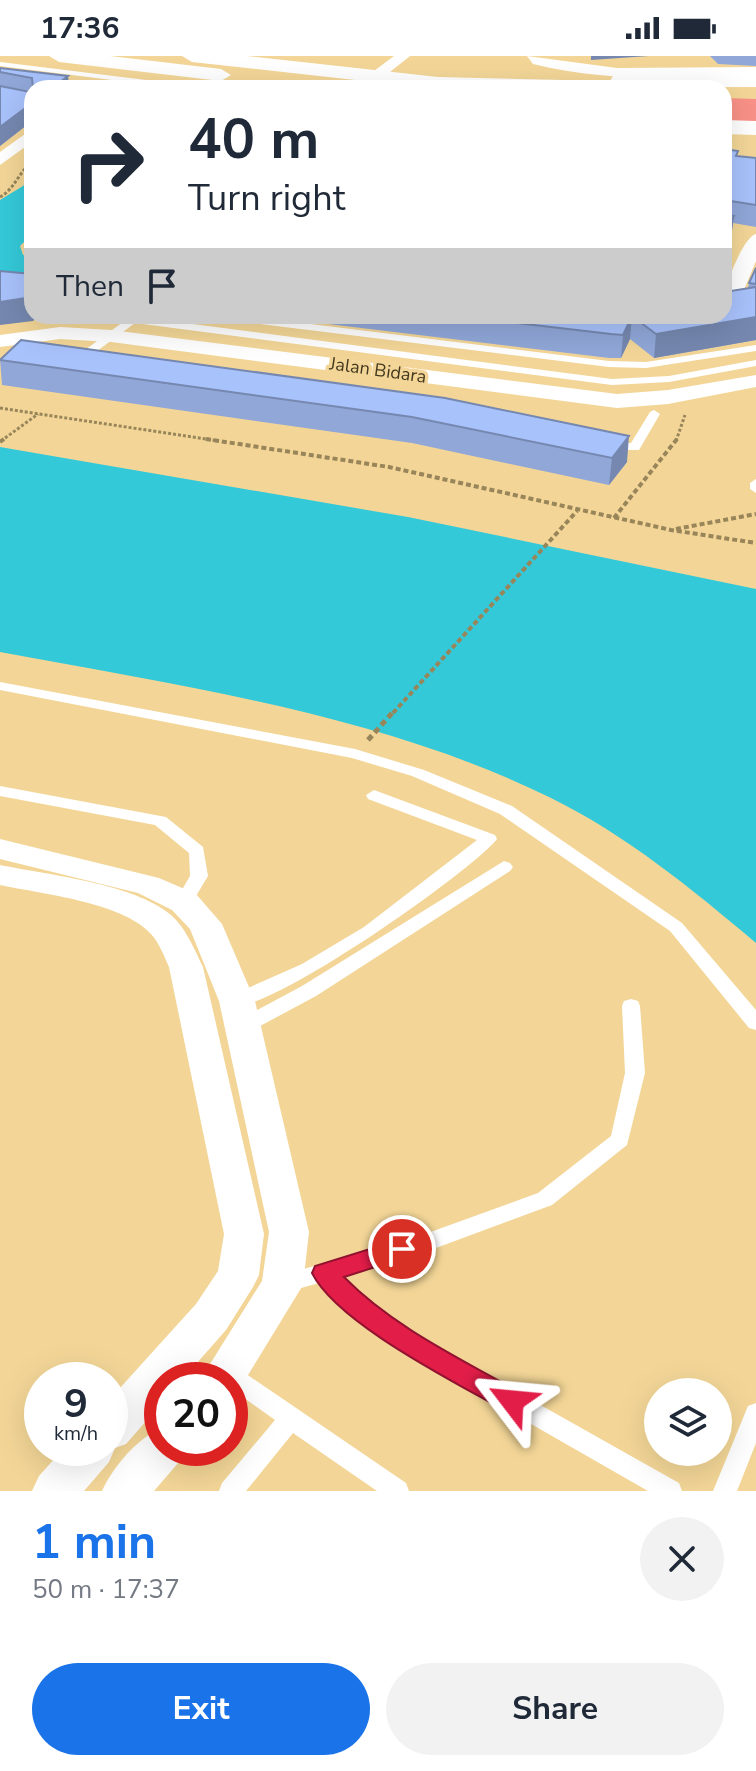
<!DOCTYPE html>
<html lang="en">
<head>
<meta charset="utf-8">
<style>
	body { margin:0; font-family:"Nunito Sans",sans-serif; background:#f2f2f3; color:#1f2937; height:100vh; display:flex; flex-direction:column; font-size:30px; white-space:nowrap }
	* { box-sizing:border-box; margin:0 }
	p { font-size:26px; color:#747a83 }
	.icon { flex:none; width:44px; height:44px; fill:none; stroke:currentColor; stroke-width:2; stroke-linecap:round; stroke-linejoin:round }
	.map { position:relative; height:1435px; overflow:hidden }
	.panel { display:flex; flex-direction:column; background:#fff; flex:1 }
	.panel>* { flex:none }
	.hud { position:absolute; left:24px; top:24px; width:708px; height:244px; border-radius:24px; box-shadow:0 8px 32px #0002; background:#fff; color:#1f2937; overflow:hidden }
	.tools { position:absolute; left:644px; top:1322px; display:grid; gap:16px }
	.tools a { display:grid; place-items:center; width:88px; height:88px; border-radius:50%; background:#fff; box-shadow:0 8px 32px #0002; font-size:40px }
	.speed { position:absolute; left:24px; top:1306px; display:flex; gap:16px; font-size:40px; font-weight:700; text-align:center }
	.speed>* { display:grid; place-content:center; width:104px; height:104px; border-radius:50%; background:#fff; box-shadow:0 8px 32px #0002; line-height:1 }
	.speed small { font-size:20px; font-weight:400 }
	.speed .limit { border:12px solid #d22; background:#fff; color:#111 }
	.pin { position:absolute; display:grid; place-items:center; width:68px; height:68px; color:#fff; margin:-34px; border:4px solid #fff; border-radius:50%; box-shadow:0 2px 8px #0007 }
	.me { position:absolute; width:88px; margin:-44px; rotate:299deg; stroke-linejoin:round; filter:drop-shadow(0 0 6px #0008) }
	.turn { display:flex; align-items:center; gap:28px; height:168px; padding:0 32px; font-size:36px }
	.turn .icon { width:104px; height:104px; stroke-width:2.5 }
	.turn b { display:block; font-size:56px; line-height:68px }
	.then { display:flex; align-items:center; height:76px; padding:0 32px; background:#0003; gap:16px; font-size:30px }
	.round { display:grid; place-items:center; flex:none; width:84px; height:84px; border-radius:42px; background:#f2f2f3 }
	.headline { display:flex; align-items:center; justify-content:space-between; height:136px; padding:0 32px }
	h1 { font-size:48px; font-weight:700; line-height:60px; color:#1a73e8 }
	.primary-button { display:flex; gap:16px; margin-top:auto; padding:16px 32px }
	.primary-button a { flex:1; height:92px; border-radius:48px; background:#1a73e8; color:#fff; font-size:32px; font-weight:700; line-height:92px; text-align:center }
	.primary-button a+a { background:#f2f2f3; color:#1f2937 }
	.status { display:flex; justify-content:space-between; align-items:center; height:56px; padding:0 40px; background:#fff; direction:ltr }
	.status svg { height:22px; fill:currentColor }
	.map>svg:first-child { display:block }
</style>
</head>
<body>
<div class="status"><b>17:36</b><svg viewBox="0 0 49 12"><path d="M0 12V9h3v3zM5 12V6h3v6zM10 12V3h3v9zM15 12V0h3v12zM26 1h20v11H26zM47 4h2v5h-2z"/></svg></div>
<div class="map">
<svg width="756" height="1435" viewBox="0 0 756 1435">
	<rect width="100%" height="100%" fill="#f3d697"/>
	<path fill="#f89187" d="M724 42 756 43V70L724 69Z"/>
	<path fill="#34c9d9" d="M32 109V178L20 190 23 199 32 201V224H0V144L23 130 28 123 25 114Z
		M0 391 408 461 756 533V887C692 833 625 778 549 741 382 659 182 630 0 596Z"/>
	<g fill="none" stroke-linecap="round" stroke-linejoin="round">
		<path stroke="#988559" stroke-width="3" stroke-dasharray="3 2" stroke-linecap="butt" d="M0 141C16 132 18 116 32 107
			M0 352 219 385
			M1 385 38 358
			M676 385 685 359"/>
		<path stroke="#988559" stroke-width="4" stroke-dasharray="5 3" stroke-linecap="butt" d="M206 383 389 411 671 474 756 487
			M0 386 4 383
			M614 462 677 383
			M676 473 756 458
			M393 657 577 455"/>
		<path stroke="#988559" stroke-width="5" stroke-dasharray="6 4" stroke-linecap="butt" d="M368 684 394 655"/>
		<path fill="#fff" fill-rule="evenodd" d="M0 6 195 30 199 32H176L0 10Z
			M49 25 95 30 99 32 46 29Z
			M131 260 612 323 669 320 756 304V310L669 326 612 329 135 267 93 298H85V294Z
			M214 260H245L609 305 646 306 756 289V295L646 312 609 311 219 263Z
			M654 354 660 358 639 394H603L601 391 607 387H631L650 356Z
			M756 423V437L750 433V427Z
			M0 626 355 693 424 714 512 750 682 867 756 954V974L749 972 670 875 500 758 412 720 352 702 0 634Z
			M0 730 166 761 203 791 208 820 190 850H178L175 846 190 820 189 797 155 769 0 740Z
			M374 734 495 779 497 783C471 816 266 960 230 950L228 945 230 940 302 908 364 871 477 784 368 743 366 739Z
			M504 805 510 807 513 811 510 815 316 940 249 976H235L233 971 235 966 302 930Z
			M631 943 638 945 640 950 645 1017 627 1089 552 1149 436 1192 341 1220 362 1241 441 1293 679 1427 682 1435H648L425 1307 346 1255 319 1227 283 1237 275 1234 272 1228 275 1222 283 1219 425 1178 538 1137 611 1080 625 1017 622 950 624 945Z
			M228 1308 236 1311 406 1427 409 1435H377L293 1377 246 1435H219L222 1427 275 1364 230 1332V1324H219L216 1318 220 1311Z
			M756 1347V1387L737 1435H713L748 1350Z"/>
		<path fill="#fff" fill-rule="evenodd" d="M394 0H410L380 24H370V18Z
			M527 0 617 12 756 11V19C681 23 606 26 533 8Z
			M32 73V86L0 109V96Z
			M756 178V205L741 241 738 245H724C724 231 743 181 756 178Z
			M60 271 111 274 617 338 668 334 756 319V331L668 348 617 352 111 286 60 283 0 291V279Z
			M0 783 159 822 196 838 222 868 255 945 309 1176 303 1229 237 1337 230 1340V1324H200L262 1225 269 1176 219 945 190 873 172 854 138 837 0 803Z
			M0 809C48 819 133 827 171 859 186 872 194 893 203 911L264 1178 259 1219 253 1231 226 1274 182 1324H162V1347L126 1388 115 1392 109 1406 84 1435H32L39 1420 64 1392H110V1343L196 1248 218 1215 224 1178 169 911C164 900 160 888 151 878 122 846 42 838 0 829Z
			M162 1372V1392H185L179 1406 154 1435H102C113 1411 137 1382 162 1372Z"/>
		<path fill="#fff" fill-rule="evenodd" d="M49 0H110L221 13 231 19 221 25 59 6Z
			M182 0H247L438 21 610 25 613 20 620 18 756 19V31L427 32 192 6Z
			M724 64 756 65V79L724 78Z"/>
	</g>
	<path fill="#90a7d8" d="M710 0H756V10L718 8Z
		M0 12 68 20 69 32H32V65L0 90Z
		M724 92 738 100 756 102V171L733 167 731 182 724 196Z
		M756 212V284L654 302 630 283 621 302H609L262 260H724L748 232 749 227Z
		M0 303 445 342 627 406 609 429 412 387 2 329Z"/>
	<path fill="#7688b0" d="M591 0H649L591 4Z
		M68 20 69 32H52Z
		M32 47V65L0 90V71Z
		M734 160 731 182 724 196V179Z
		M32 241V260H39L33 265 0 269V246Z
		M632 260 630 283 621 302 623 279Z
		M756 261V284L654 302 656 278Z
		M629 380 627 406 609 429 612 402Z"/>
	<path fill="#a8c2fb" stroke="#7688b0" stroke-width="2" d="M0 12 68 20 52 32H33L32 22 0 16Z
		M0 30 30 36 32 35V47L0 71Z
		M724 92V93L738 95 736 100 756 102V149L724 144V158L734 160 724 179Z
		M756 212V228L749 227Z
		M0 215 32 218V241L0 246Z
		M756 231V261L656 278 632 260 623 279 611 278 457 260H724V236Z
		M21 284 445 342 629 380 612 402 412 361 0 304Z"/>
	<path fill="#e11d48" stroke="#92132f" stroke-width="2" d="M402 1183 410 1186 414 1193 410 1200 344 1221C393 1271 461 1303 521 1337L525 1345 521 1353 512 1357 502 1353C453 1325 337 1267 312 1217L315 1210Z"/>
	<g text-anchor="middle" stroke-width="7" stroke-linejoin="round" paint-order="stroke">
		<g font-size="18" fill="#44391f" stroke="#f3d697">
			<text transform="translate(378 314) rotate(8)" y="6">Jalan Bidara</text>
		</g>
	</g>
</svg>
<div class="tools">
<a><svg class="icon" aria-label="layers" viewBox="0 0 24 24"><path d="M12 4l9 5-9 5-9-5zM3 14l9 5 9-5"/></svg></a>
</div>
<div class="speed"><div>9<small>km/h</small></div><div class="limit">20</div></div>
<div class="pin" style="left:402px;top:1193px;background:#d93025"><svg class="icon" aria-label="arrive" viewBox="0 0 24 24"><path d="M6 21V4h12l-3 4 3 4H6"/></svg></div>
<svg class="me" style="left:512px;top:1345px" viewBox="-20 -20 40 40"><path d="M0-17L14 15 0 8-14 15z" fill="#e11d48" stroke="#fff" stroke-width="4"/></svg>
<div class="hud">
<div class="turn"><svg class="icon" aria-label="right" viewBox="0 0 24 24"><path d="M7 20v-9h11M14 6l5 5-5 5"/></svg><div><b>40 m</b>Turn right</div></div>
<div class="then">Then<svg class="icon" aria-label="arrive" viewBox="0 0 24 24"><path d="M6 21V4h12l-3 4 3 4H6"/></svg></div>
</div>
</div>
<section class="panel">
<div class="headline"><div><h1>1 min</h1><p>50 m · 17:37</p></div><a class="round"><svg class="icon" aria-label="close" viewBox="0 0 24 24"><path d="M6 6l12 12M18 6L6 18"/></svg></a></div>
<div class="primary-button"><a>Exit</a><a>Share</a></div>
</section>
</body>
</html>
